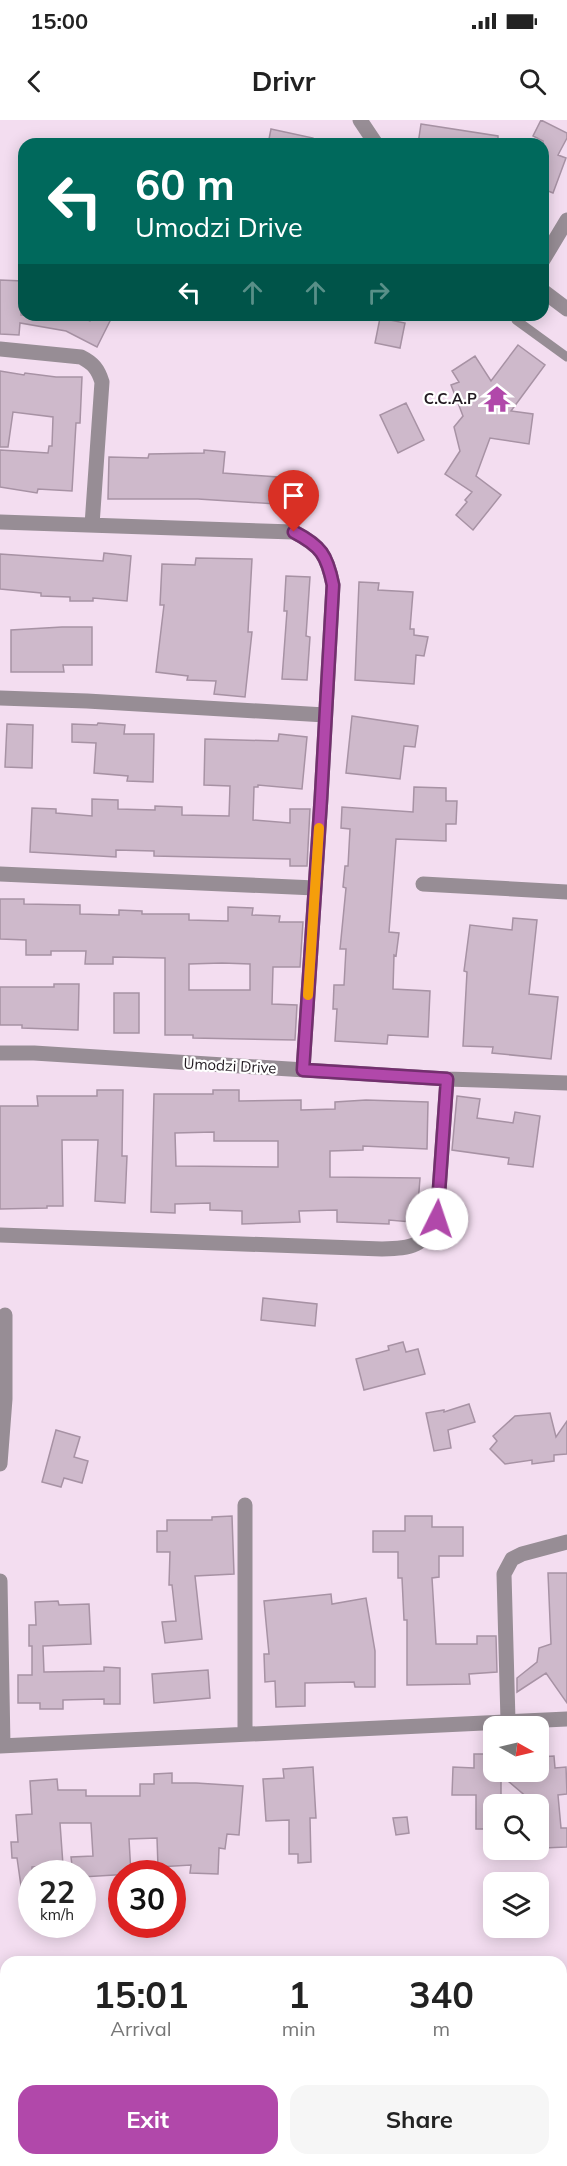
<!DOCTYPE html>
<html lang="en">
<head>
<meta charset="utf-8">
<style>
	body { margin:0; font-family:Mulish,sans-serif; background:#f6f6f6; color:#222; height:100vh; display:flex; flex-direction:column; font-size:22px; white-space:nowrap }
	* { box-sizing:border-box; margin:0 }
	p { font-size:20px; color:#767676 }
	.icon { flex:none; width:33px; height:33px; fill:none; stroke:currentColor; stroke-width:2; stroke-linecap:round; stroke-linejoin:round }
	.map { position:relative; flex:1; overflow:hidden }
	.details { position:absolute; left:0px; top:1836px; width:567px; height:210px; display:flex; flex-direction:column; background:#fff; border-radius:18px 18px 0 0; box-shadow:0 3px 15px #0003 }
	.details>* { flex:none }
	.guide { position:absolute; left:18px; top:18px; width:531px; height:183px; border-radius:18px; box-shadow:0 3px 15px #0003; background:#00695c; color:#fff; overflow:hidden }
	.needle { width:39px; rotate:98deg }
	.fabs { position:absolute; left:483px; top:1596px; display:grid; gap:12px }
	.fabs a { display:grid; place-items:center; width:66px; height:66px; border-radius:12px; background:#fff; box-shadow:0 3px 15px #0003; font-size:30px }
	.speed { position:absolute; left:18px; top:1740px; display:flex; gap:12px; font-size:30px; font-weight:700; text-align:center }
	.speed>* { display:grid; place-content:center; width:78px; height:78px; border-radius:50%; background:#fff; box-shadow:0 3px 15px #0003; line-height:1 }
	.speed small { font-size:15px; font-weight:400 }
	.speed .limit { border:9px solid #d22; background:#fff; color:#111 }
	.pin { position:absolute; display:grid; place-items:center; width:51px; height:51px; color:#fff; margin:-62px -26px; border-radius:50% 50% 50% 0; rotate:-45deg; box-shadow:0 0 6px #0007 }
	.pin .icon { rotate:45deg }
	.me { position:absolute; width:66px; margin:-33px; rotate:4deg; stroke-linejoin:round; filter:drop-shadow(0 0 4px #0008) }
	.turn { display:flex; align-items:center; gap:21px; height:126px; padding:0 18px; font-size:27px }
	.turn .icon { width:78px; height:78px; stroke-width:2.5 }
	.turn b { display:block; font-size:42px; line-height:51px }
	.lanes { display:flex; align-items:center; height:57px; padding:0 18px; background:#0003; justify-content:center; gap:30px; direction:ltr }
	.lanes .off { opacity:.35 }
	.eta { display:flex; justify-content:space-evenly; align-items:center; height:102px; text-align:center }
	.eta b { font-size:36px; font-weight:700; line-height:42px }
	.primary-button { display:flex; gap:12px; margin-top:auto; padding:12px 18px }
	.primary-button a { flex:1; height:69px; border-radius:18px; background:#b148aa; color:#fff; font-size:24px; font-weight:700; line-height:69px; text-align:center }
	.primary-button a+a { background:#f6f6f6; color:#222 }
	.status { display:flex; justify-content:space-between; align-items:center; height:42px; padding:0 30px; background:#fff; direction:ltr }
	.status svg { height:16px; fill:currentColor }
	header { display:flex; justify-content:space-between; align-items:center; height:78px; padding:0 18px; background:#fff; font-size:27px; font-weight:700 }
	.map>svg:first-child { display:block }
</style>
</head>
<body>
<div class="status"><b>15:00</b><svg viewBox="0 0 49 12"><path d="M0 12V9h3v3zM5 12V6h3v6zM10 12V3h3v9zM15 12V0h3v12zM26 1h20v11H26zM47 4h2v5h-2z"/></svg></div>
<header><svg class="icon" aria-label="back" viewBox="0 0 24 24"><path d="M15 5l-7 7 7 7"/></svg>Drivr<svg class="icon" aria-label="search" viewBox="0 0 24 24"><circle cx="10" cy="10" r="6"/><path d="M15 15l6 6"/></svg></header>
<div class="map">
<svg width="567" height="2046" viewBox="0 0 567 2046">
	<rect width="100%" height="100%" fill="#f3ddf0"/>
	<path fill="#ceb9cb" stroke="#a792a4" stroke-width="1.5" fill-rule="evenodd" d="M541 0 567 13V18L558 35 566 38 553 73 543 69V21L533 16Z
		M421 4 498 16V24H418Z
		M271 9 313 18V24H268Z
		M0 160 23 161 21 195H77L90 201 93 195H113L97 227 66 211 20 203 19 215 0 214Z
		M380 198 405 203 400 228 375 223Z
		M518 225 545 245 511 291 533 294 529 324 490 318 476 356 501 375 473 410 456 395 467 382 465 380 472 372 445 354 460 331 454 307 463 296 451 265 459 262 452 251 475 236 491 261Z
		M0 251 24 255 25 253 56 257H82L80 303H76L72 371 38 369 37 373 0 367V330L48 333 49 326H52L53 297 13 292 8 327H0Z
		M406 283 424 320 398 333 380 295Z
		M204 330 225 332 223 353 278 357 276 384 198 379H108L109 337 148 338 149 334 204 333Z
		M104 433 131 436 127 481 93 478V481H70V477L41 476V473L0 469V434L103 441Z
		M196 438 252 439 248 512H252L245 577 214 574 216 561 187 560 188 556 156 552 164 485H160L162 444 195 445Z
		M286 456 310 457 306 516 310 517 307 560 282 559 287 491H284Z
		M359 462 379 463 378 470 413 472 410 509H414V515L428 517 424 536 416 535 414 564 355 560Z
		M62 507H92V545H63L64 552H11V510Z
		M352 596 418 606 415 627 404 626 400 659 346 653Z
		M98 603 125 605 124 614H154L153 662 127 661 128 656 94 653 96 623 72 622V604L97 605Z
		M7 604 33 605 32 648 5 647Z
		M279 614 307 617 302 669 258 665V667H254L253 700 290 703V689H310L307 746H290V739L154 736V731L116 730V737L30 732 32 688 56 689V693L92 696V679L118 680V689L155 690V686L182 687V695L229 696 230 666 204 665 205 619 278 621Z
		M414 667 446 668V681H457L456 704H446V721L396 719 389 812 399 813 396 836 394 835 393 869 430 871 428 917 388 915 387 924 335 921 337 889H333L334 865H344L346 829H340L346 768 343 767 345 746H348L350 709 341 708 342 687 413 692Z
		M0 779H24V784L80 785V794L119 795V790L142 791V794H189V800L228 801V787L253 788 252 795 280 796 279 802H303L300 847H273L272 884 297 885 295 920 193 918V915H165V838L113 837V844H85L86 831H51V835H26V820L0 819ZM222 843 250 844V870H189V844Z
		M513 798 537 800 529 874 558 877 551 939 492 933 493 927 463 926 467 852 464 851 470 805 512 810Z
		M54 864H79L78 910 22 908V905H0V867H54Z
		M114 873H139V913H114Z
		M97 970H123L122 1036H127L125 1083 95 1081 98 1020H62L63 1086H47V1088L0 1089V986H38L37 976H97Z
		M213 970H239V981L301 980V990L335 989V982L366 980 428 982 427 1029 363 1026V1030L330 1031V1057L420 1058 418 1084H426L425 1100 423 1103 389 1100V1104L337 1102V1090L299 1091 300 1102 242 1104V1091L210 1090V1083L175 1084V1093L151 1092 154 974H213ZM214 1012V1021H278V1047L176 1046 175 1013Z
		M457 976 480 979 477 998 513 1003 515 992 540 996 533 1047 508 1044 509 1038 452 1030Z
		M263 1178 317 1184 315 1206 261 1200Z
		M403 1222 406 1232 418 1229 425 1254 364 1270 356 1239 389 1230 388 1226Z
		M469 1284 475 1302 448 1310 451 1328 434 1331 426 1293 444 1290V1292Z
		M550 1293 556 1317 567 1301V1334L554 1335V1341L532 1344V1340L505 1344 490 1329 497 1321 493 1316 515 1296Z
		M56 1310 80 1317 74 1337 88 1341 82 1363 64 1358 61 1367 42 1362Z
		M232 1396 234 1454 195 1456 202 1519 165 1523 162 1502 176 1501 172 1465H169L170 1432H157V1411H167V1400H212V1397Z
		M405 1396H432V1407H463V1436H439V1457L432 1458 436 1524H477V1516H496L497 1552 469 1554 470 1564 407 1565V1500H404L402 1458H398V1432H373V1411H405Z
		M548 1453H567V1583L546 1553 517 1572V1558L537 1542 539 1528 551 1524Z
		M331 1474 332 1484 366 1478 375 1531V1567H355L354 1562 305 1563V1586L276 1587 275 1561 265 1562 264 1534H269L264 1481Z
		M58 1481 59 1485 89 1484 91 1524 43 1526 44 1552 104 1551V1547L120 1548V1584H104V1579L63 1580V1589H40V1583H18V1555H32V1526H29V1505H36L35 1482Z
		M208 1550 210 1578 154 1583 152 1554Z
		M474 1634H494V1652H538V1637L554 1636 555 1648 566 1647 567 1674 558 1675 561 1708H567V1727L543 1728 541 1701H538V1684H535L501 1655V1684H494V1709H476V1675H452L453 1647 474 1648Z
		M313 1647 316 1698H310L311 1742 298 1743V1734H289V1700L266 1701 263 1659 284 1658 283 1649Z
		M172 1653V1663H196L243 1666 239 1715 227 1714 225 1729 219 1728 218 1754 190 1753 191 1745 158 1747 157 1718 129 1719 131 1754 82 1757V1754H73L71 1737 93 1736 91 1703H60L63 1745 32 1747V1780H23L17 1738H12L11 1722H18L16 1695 32 1694 30 1661 57 1659 58 1670H86V1676H140V1664H154V1654Z
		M407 1697 409 1713 396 1715 393 1698Z"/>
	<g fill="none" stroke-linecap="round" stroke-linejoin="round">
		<path stroke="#978d95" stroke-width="9" d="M515 195 516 200 567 237"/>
		<path stroke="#978d95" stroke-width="15" d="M543 140 567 100
			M0 229 81 237C93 243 98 249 102 262L92 405
			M0 402 294 412C321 426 327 435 333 465L321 678 303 950
			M0 578 87 581 325 595
			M0 754 315 768
			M423 764 567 772
			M0 933H34L447 959 567 963
			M0 1115 382 1129C414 1128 421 1127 437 1099L447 959
			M0 1344 5 1279V1195
			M245 1385V1614
			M0 1461 3 1626
			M508 1601 504 1454 512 1439 522 1434 567 1422
			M0 1626 567 1599
			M561 1972 567 1971
			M0 2002H6"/>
		<path stroke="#978d95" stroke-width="15" d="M360 0 376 24
			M543 171 567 189"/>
	</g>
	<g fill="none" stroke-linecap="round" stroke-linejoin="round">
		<defs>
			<path id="route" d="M294 412C321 426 327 435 333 465L321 678 303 950 447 959 437 1099"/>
		</defs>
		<use href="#route" stroke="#732f6e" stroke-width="15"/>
		<use href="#route" stroke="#b148aa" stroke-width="10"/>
		<path stroke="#f59e0b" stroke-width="10" d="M308 875 319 708"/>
	</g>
	<defs>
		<symbol id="temple-bare" viewBox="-9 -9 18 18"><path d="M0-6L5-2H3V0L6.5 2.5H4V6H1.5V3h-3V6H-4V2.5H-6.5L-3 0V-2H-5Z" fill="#b148aa" stroke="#fff" stroke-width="2.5" paint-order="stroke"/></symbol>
	</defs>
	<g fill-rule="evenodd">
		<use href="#temple-bare" x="478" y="260" width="38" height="38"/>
	</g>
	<g text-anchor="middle" stroke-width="4.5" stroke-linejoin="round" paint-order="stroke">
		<g font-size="15" font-weight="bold" fill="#231b22" stroke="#fff" text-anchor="end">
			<text x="477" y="284">C.C.A.P</text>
		</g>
		<g font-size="15" fill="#231b22" stroke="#fff">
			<text transform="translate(230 946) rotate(3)" y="5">Umodzi Drive</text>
		</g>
	</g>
</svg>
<div class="fabs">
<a><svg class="needle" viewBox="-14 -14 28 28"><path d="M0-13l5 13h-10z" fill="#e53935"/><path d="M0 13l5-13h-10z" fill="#767676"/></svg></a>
<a><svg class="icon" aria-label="search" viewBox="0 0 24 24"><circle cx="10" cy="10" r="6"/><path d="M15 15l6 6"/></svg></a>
<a><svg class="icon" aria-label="layers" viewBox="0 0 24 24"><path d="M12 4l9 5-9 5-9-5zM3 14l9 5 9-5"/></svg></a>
</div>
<div class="speed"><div>22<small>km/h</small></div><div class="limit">30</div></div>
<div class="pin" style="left:294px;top:412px;background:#d93025"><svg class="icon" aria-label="arrive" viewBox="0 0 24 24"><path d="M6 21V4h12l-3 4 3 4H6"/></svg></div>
<svg class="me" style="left:437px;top:1099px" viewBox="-20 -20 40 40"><circle r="19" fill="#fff"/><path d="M0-13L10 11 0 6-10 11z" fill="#b148aa"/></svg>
<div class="guide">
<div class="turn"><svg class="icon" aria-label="left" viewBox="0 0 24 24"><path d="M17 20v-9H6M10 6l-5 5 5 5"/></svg><div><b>60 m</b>Umodzi Drive</div></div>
<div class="lanes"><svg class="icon" aria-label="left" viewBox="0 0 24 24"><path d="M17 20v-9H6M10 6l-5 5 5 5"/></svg><svg class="icon off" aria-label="ahead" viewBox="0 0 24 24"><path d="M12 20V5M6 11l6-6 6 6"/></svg><svg class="icon off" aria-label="ahead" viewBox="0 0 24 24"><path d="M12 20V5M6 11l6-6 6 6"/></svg><svg class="icon off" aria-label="right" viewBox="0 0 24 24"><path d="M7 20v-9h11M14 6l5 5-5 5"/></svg></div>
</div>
<section class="details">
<div class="eta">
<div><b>15:01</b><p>Arrival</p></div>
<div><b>1</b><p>min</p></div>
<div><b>340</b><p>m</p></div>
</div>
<div class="primary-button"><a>Exit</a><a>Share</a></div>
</section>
</div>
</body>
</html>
